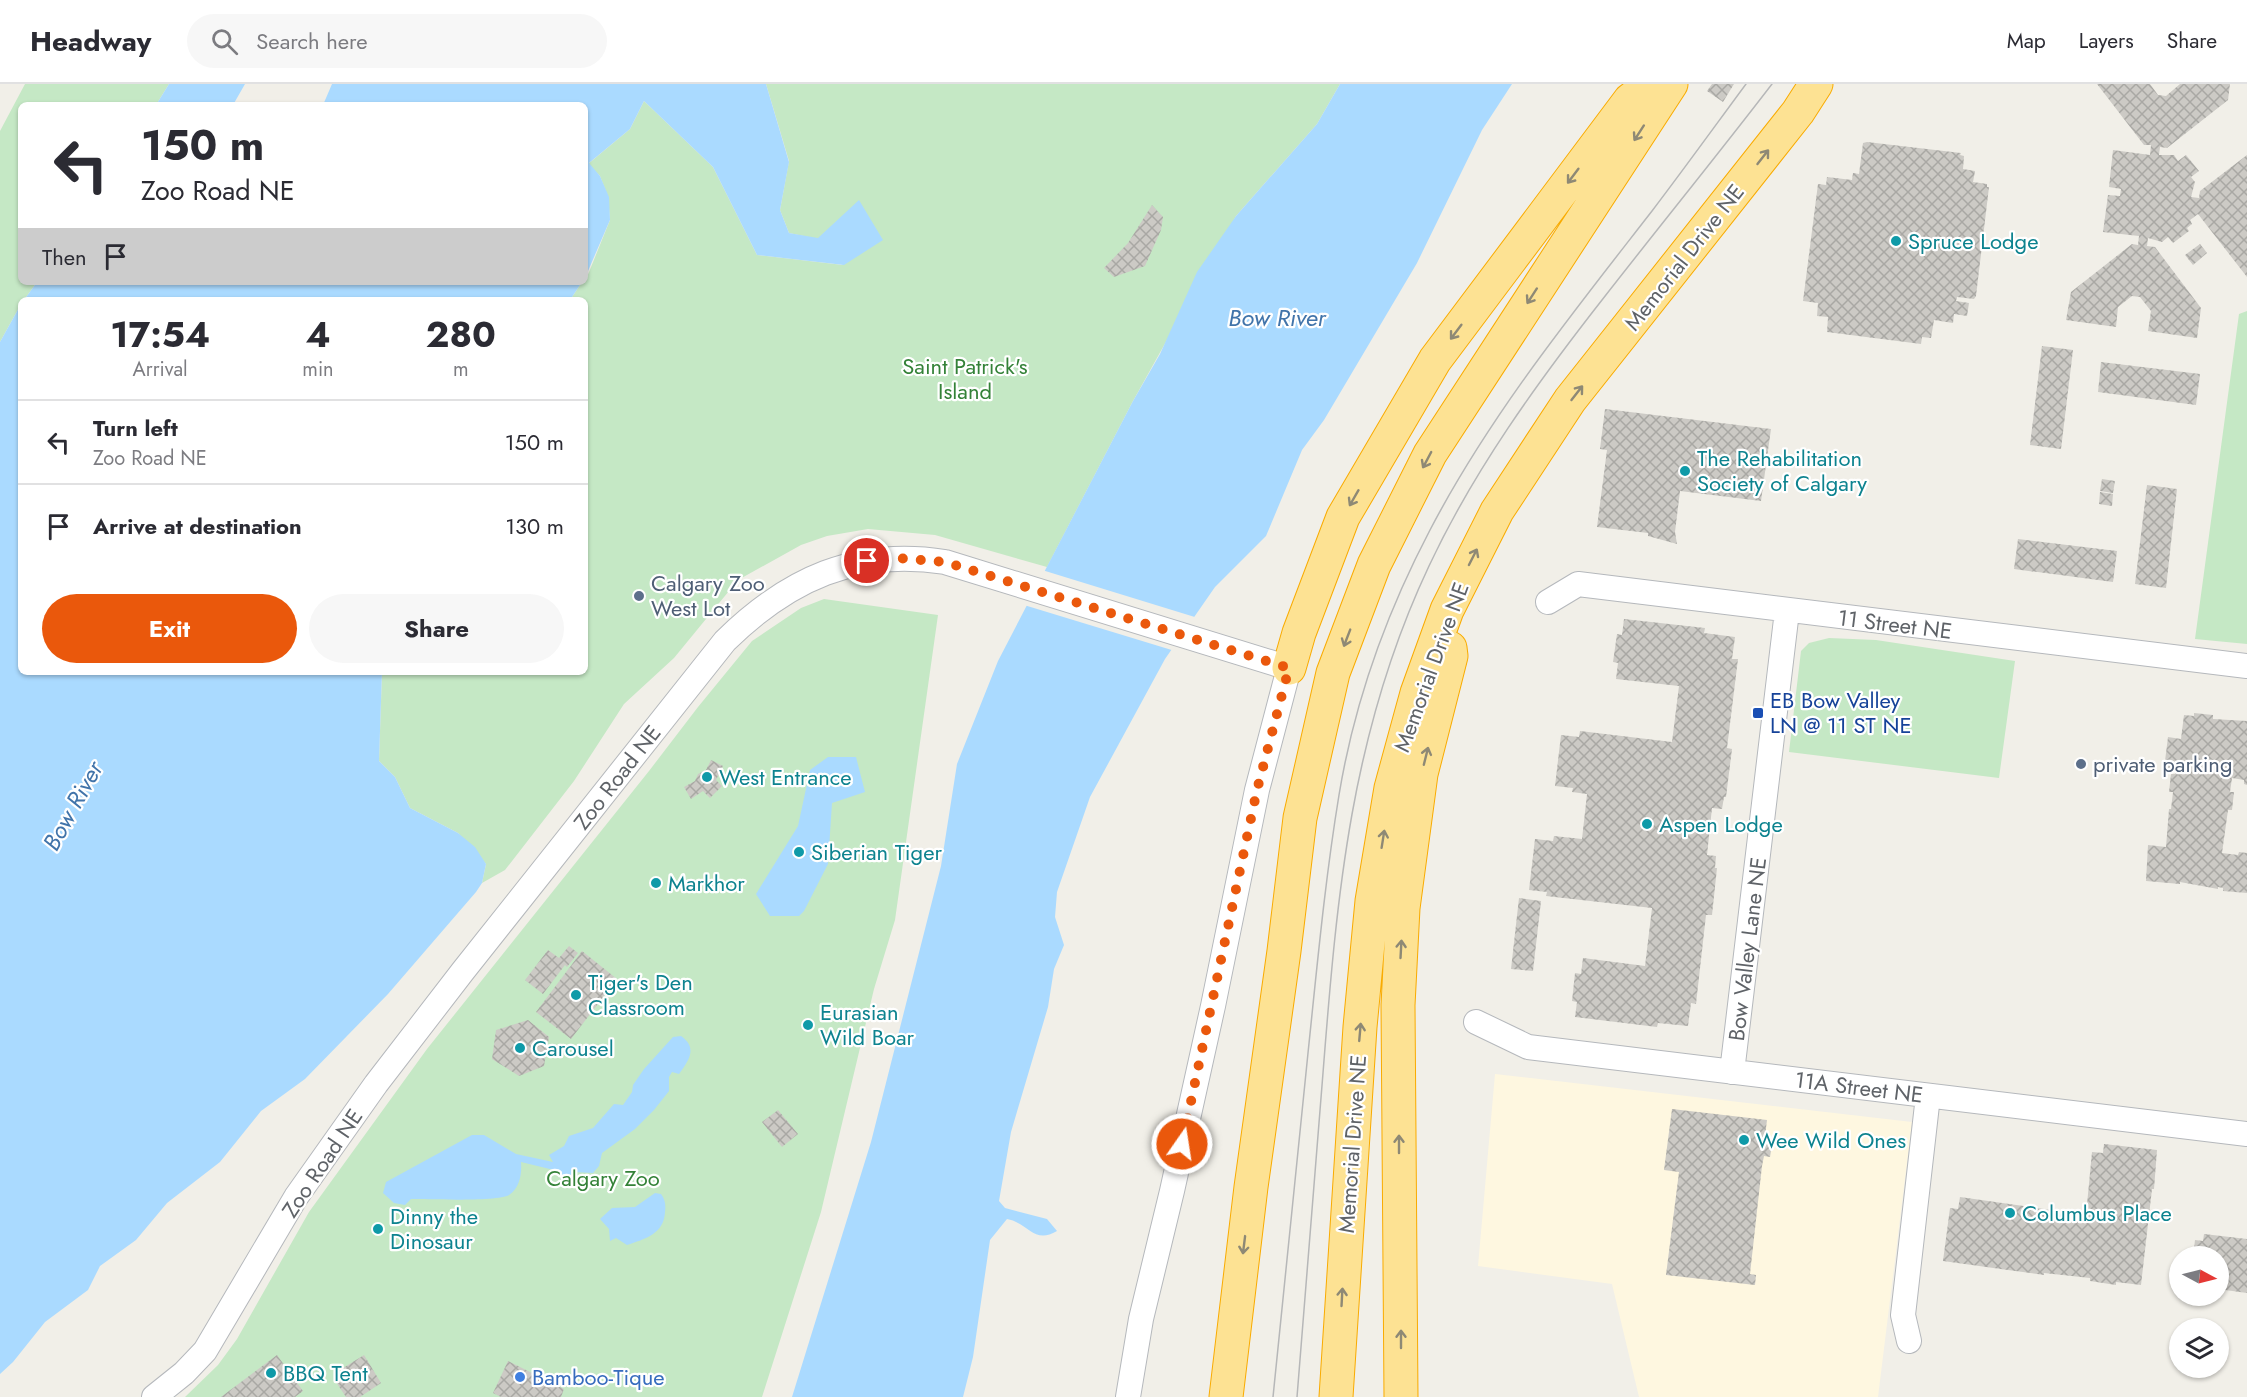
<!DOCTYPE html>
<html lang="en">
<head>
<meta charset="utf-8">
<style>
	body { margin:0; font-family:Jost,sans-serif; background:#f7f7f7; color:#2b2b33; height:100vh; display:flex; flex-direction:column; font-size:22px; white-space:nowrap }
	* { box-sizing:border-box; margin:0 }
	p { font-size:20px; color:#7c7c81 }
	.icon { flex:none; width:33px; height:33px; fill:none; stroke:currentColor; stroke-width:2; stroke-linecap:round; stroke-linejoin:round }
	.map { position:relative; flex:1; overflow:hidden }
	.side { position:absolute; left:18px; top:213px; width:570px; height:378px; display:flex; flex-direction:column; background:#fff; border-radius:9px; box-shadow:0 2px 4px #0004 }
	.side>* { flex:none }
	.guide { position:absolute; left:18px; top:18px; width:570px; height:183px; border-radius:9px; box-shadow:0 2px 4px #0004; background:#fff; color:#2b2b33; overflow:hidden }
	.needle { width:39px; rotate:97deg }
	.tools { position:absolute; left:2169px; top:1162px; display:grid; gap:12px }
	.tools a { display:grid; place-items:center; width:60px; height:60px; border-radius:50%; background:#fff; box-shadow:0 2px 4px #0004; font-size:30px }
	.pin { position:absolute; display:grid; place-items:center; width:51px; height:51px; color:#fff; margin:-26px; border:3px solid #fff; border-radius:50%; box-shadow:0 2px 6px #0007 }
	.me { position:absolute; width:66px; margin:-33px; rotate:13deg; stroke-linejoin:round; filter:drop-shadow(0 0 4px #0008) }
	.turn { display:flex; align-items:center; gap:21px; height:126px; padding:0 24px; font-size:27px }
	.turn .icon { width:78px; height:78px; stroke-width:2.5 }
	.turn b { display:block; font-size:42px; line-height:51px }
	.then { display:flex; align-items:center; height:57px; padding:0 24px; background:#0003; gap:12px; font-size:22px }
	.eta { display:flex; justify-content:space-evenly; align-items:center; height:102px; text-align:center }
	.eta b { font-size:36px; font-weight:700; line-height:42px }
	.cta { display:flex; gap:12px; margin-top:auto; padding:12px 24px }
	.cta a { flex:1; height:69px; border-radius:36px; background:#ea580c; color:#fff; font-size:24px; font-weight:700; line-height:69px; text-align:center }
	.cta a+a { background:#f7f7f7; color:#2b2b33 }
	ul { padding:0; list-style:none }
	li { display:flex; align-items:center; gap:18px; height:84px; padding:0 24px; border-top:2px solid #e1e1e2 }
	li div { flex:1 }
	li b { display:block; font-size:22px }
	li em { font-style:normal }
	header { display:flex; align-items:center; gap:36px; box-sizing:border-box; height:84px; padding:0 30px; background:#fff; border-bottom:2px solid #e1e1e2 }
	header strong { font-size:28px }
	nav { display:flex; gap:33px; margin-inline-start:auto; font-size:21px }
	.search { width:420px; height:54px; background:#f7f7f7; display:flex; align-items:center; gap:15px; box-sizing:border-box; padding:0 21px; border-radius:33px; color:#7c7c81; font-size:22px }
	.map>svg:first-child { display:block }
</style>
</head>
<body>
<header>
<strong>Headway</strong>
<div class="search"><svg class="icon" aria-label="search" viewBox="0 0 24 24"><circle cx="10" cy="10" r="6"/><path d="M15 15l6 6"/></svg>Search here</div>
<nav><a>Map</a><a>Layers</a><a>Share</a></nav>
</header>
<div class="map">
<svg width="2247" height="1313" viewBox="0 0 2247 1313">
	<defs>
		<pattern id="building-cross-hatch" width="8" height="8" patternUnits="userSpaceOnUse" patternTransform="scale(1.5)"><rect width="8" height="8" fill="#cccac5"/><path d="M0 0l8 8M0 8l8-8" fill="none" stroke="#a9a8a4"/></pattern>
	</defs>
	<rect width="100%" height="100%" fill="#f1efe8"/>
	<path fill="#fef7e0" d="M1495 990 1912 1038 1878 1313H1639L1612 1200 1478 1182Z"/>
	<path fill="#c5e8c5" d="M25 0H169L156 21H21V198H37L24 216H21V220L0 258V47Z
		M766 0H1340L1317 40 1236 132 1133 317 1047 483 935 451 868 445 827 452 801 461 738 496 674 574 624 620 574 697 505 786 482 799 486 780 458 749 410 724 395 693 379 677 382 588H585V216H570L582 198H585L610 136 608 113 600 92 588 80 630 45 644 17 713 83 757 171 843 181 818 155 789 149 780 126 789 77Z
		M2247 227V560L2195 555 2239 230Z
		M824 515 938 531 895 836 874 905 821 1128 762 1313H185L218 1281 237 1255 309 1128 427 965 649 687 698 623 752 557 801 524Z
		M1829 554 1876 556 2015 577 1999 694 1789 668 1801 567 1809 559Z"/>
	<path fill="#aadaff" d="M169 0H245L233 21H156Z
		M332 0H766L789 78 780 126 789 149 818 154 859 116 883 156 844 181 757 171 713 83 644 17 630 45 589 79 600 92 609 113 610 136 585 194V21H323Z
		M1340 0H1512L1482 46 1417 179 1324 336 1302 366 1266 452 1215 503 1165 575 1090 713 1057 808 1055 833 1064 861 1054 885 1048 923 1011 1048 999 1117 1005 1124 1047 1135 1057 1147C1034 1161 1029 1139 1007 1135L990 1156 973 1273 963 1313H792L871 1058 941 782 957 680 998 577 1133 317 1160 270 1197 188 1236 132 1317 40Z
		M37 198H582L570 216H24Z
		M21 220V588H382L379 677 395 693 410 724 458 749 475 763 486 780 482 799 476 808 388 910 305 995 261 1027 220 1078 167 1119 136 1156 100 1182 88 1206 45 1238 13 1278 0 1290V258Z
		M828 673H856L865 708 832 719 828 780 804 827 799 832H770L756 810 798 742 810 686Z
		M681 952C698 964 689 976 679 990L672 988 669 993V1007L654 1026 635 1045 602 1069 599 1082 593 1089 573 1088 565 1099 558 1087 521 1078C522 1089 520 1104 509 1111 498 1118 427 1115 411 1115L405 1121 394 1119 383 1109 386 1098 472 1051H484L516 1070 553 1078 549 1071 564 1062 569 1052 593 1044 614 1020 623 1021 632 1008 633 1001 644 985 673 953Z
		M655 1109 661 1110C665 1115 666 1121 665 1128 664 1150 645 1155 627 1161L616 1154 610 1157 609 1145 600 1135 612 1124 635 1123Z"/>
	<path fill="#f1efe8" d="M1042 486 1198 534 1175 567 1024 521Z"/>
	<path fill="url(#building-cross-hatch)" d="M1712 0H1734L1723 18 1707 7Z
		M2097 0H2150L2158 11 2166 12 2180 0H2230L2228 16 2167 64 2160 63 2159 71H2174L2178 77 2186 71 2199 87 2191 93 2195 98 2191 113 2199 114 2200 107 2247 71V193L2198 130 2190 136 2192 140 2187 144 2189 147 2173 159 2168 153 2162 158 2148 154 2147 162 2155 163 2201 224 2197 254 2148 247 2151 227 2140 213 2132 212 2118 223 2116 243 2066 236 2071 208 2132 160 2138 161 2139 152 2103 148 2108 111 2120 112 2121 105 2109 103 2113 66 2150 71 2151 61H2144Z
		M1867 58 1961 69 1960 71 1964 72 1963 85 1975 87 1973 98 1987 100V103H1989L1976 212 1974 215 1957 213 1956 217 1969 219 1967 232 1954 230 1953 239 1934 236 1931 254 1922 253 1921 260 1827 248 1828 233 1817 232 1818 219 1803 217 1818 100 1826 101 1827 93 1852 96 1853 89 1859 90 1863 59Z
		M1152 121 1163 133 1161 146 1145 182 1114 193 1104 184 1128 159Z
		M2200 160 2207 169 2193 181 2185 171Z
		M2042 262 2073 266 2061 365 2030 361Z
		M2101 278 2200 290 2196 321 2098 308Z
		M1605 325 1771 345 1761 417 1680 407 1675 448 1677 460 1648 452V449L1597 443 1607 366 1600 365Z
		M2102 395 2115 397 2113 409 2100 407Z
		M2147 401 2177 405 2166 504 2135 500Z
		M2100 408 2113 410 2112 422 2099 420Z
		M2018 455 2117 467 2113 498 2014 485Z
		M1624 535 1705 544 1704 549 1735 553 1732 575H1738L1727 664 1732 665 1726 713H1724L1722 725 1712 724 1707 771 1716 772 1715 784H1717L1712 831H1706L1696 920 1691 919 1688 942 1658 939 1657 943 1575 933 1577 918 1572 917 1575 889 1581 890 1583 874 1645 882 1652 824 1546 812 1547 808 1529 806 1535 755 1553 757 1554 752 1582 755 1587 710 1572 708 1573 704 1555 702 1561 651 1579 653 1580 647 1672 658 1679 602 1616 595 1618 579 1613 578 1617 550 1622 551Z
		M2194 629 2213 631V635L2247 637V701L2244 700V696L2232 694 2230 708H2234L2232 726H2228L2222 769 2238 771 2239 768 2247 769V809L2223 807V804L2218 803V805L2180 798V800L2146 797 2148 761 2166 763 2169 725H2171L2173 708H2169L2171 690H2175L2176 686 2164 685 2168 653 2181 655 2184 631 2194 632Z
		M711 676 723 682 716 696 722 702 710 714 703 707 691 715 684 703 695 697 698 690 706 686Z
		M1519 814 1541 817 1533 887 1511 885Z
		M569 862 578 869 567 883 565 881 543 910 525 896 548 866 559 874Z
		M582 867 617 895 571 955 536 928Z
		M528 936 549 953 544 982 519 992 492 975 496 946Z
		M1672 1025 1767 1036 1764 1060 1772 1061 1770 1073 1764 1072 1762 1082 1750 1190 1756 1191 1755 1201 1666 1191 1679 1088 1664 1086Z
		M778 1026 798 1050 782 1063 762 1038Z
		M2104 1060 2157 1066 2154 1105H2152L2141 1201 2116 1198V1201L2090 1197V1194L2044 1189V1191L1943 1177 1950 1124 1958 1125 1960 1113 2086 1131 2092 1068 2103 1069Z
		M2204 1150 2247 1155V1209L2218 1205V1173H2193L2195 1156 2203 1157Z
		M277 1271 303 1307 295 1313H221Z
		M364 1271 381 1299 360 1313H346L336 1298 344 1293 340 1286Z
		M508 1277 564 1305 561 1313H501L493 1309Z"/>
	<g fill="none" stroke-linecap="round" stroke-linejoin="round">
		<defs>
			<path id="minor" d="M1548 518 1578 500 2247 582
				M1476 938 1528 963 2247 1050
				M1732 988 1787 527
				M1909 1257 1903 1231 1928 1012
				M154 1313 184 1289 205 1267 296 1113 376 1000 463 887 725 557C788 495 856 464 945 478L1289 584 1257 706 1213 922 1172 1107 1141 1235 1128 1313"/>
			<path id="highway" d="M1289 584 1299 549 1343 433 1435 276 1630 16 1651 0
				M1226 1313 1251 1103 1284 867 1300 734 1333 589 1374 481 1430 370 1671 0
				M1336 1313 1360 943 1372 817 1391 704 1417 609 1447 526 1497 427 1570 316 1798 28 1816 0
				M1401 1313 1398 921 1403 824 1421 690 1451 572 1450 564"/>
		</defs>
		<use href="#minor" stroke="#b5b8bc" stroke-width="26"/>
		<use href="#highway" stroke="#f9ab00" stroke-width="35"/>
		<use href="#minor" stroke="#fff" stroke-width="24"/>
		<use href="#highway" stroke="#fde293" stroke-width="33"/>
		<path stroke="#b6b7b8" stroke-width="1.5" d="M1273 1313C1285 1198 1296 1084 1308 969 1317 883 1325 796 1339 711 1354 620 1387 528 1430 446 1490 331 1572 230 1652 127 1684 85 1715 42 1746 0
			M1297 1313C1306 1205 1314 1097 1323 989 1337 810 1351 647 1429 482 1474 386 1537 299 1602 216 1658 144 1716 73 1772 0"/>
	</g>
	<defs><path id="oneway-shaft" d="M-6 0H5M1.5-3L5.5 0L1.5 3" fill="none" stroke-width="1.6" stroke-linecap="round" stroke-linejoin="round" transform="scale(1.5)"/></defs>
	<g stroke="#8e8975">
		<use href="#oneway-shaft" transform="translate(1639 49) rotate(123)"/>
		<use href="#oneway-shaft" transform="translate(1763 73) rotate(-52)"/>
		<use href="#oneway-shaft" transform="translate(1573 92) rotate(127)"/>
		<use href="#oneway-shaft" transform="translate(1532 212) rotate(123)"/>
		<use href="#oneway-shaft" transform="translate(1456 248) rotate(127)"/>
		<use href="#oneway-shaft" transform="translate(1577 309) rotate(-52)"/>
		<use href="#oneway-shaft" transform="translate(1427 376) rotate(118)"/>
		<use href="#oneway-shaft" transform="translate(1354 414) rotate(120)"/>
		<use href="#oneway-shaft" transform="translate(1473 473) rotate(-63)"/>
		<use href="#oneway-shaft" transform="translate(1347 554) rotate(111)"/>
		<use href="#oneway-shaft" transform="translate(1426 672) rotate(-76)"/>
		<use href="#oneway-shaft" transform="translate(1383 755) rotate(-81)"/>
		<use href="#oneway-shaft" transform="translate(1401 865) rotate(-87)"/>
		<use href="#oneway-shaft" transform="translate(1360 948) rotate(-85)"/>
		<use href="#oneway-shaft" transform="translate(1399 1060) rotate(-90)"/>
		<use href="#oneway-shaft" transform="translate(1244 1161) rotate(97)"/>
		<use href="#oneway-shaft" transform="translate(1342 1213) rotate(-87)"/>
		<use href="#oneway-shaft" transform="translate(1401 1255) rotate(-90)"/>
	</g>
	<g fill="none" stroke-linecap="round" stroke-linejoin="round">
		<path stroke="#ea580c" stroke-width="10" stroke-dasharray="0 18" d="M867 477 897 474 945 478 1289 584 1257 706 1182 1060"/>
	</g>
	<g fill="#0f9aa8" stroke="#fff" stroke-width="2">
		<circle cx="1896" cy="157" r="6"/>
		<circle cx="1685" cy="387" r="6"/>
		<circle cx="707" cy="693" r="6"/>
		<circle cx="1647" cy="740" r="6"/>
		<circle cx="799" cy="768" r="6"/>
		<circle cx="656" cy="799" r="6"/>
		<circle cx="576" cy="911" r="6"/>
		<circle cx="808" cy="941" r="6"/>
		<circle cx="520" cy="964" r="6"/>
		<circle cx="1744" cy="1056" r="6"/>
		<circle cx="2010" cy="1129" r="6"/>
		<circle cx="378" cy="1145" r="6"/>
		<circle cx="271" cy="1289" r="6"/>
	</g>
	<g fill="#5c6f8a" stroke="#fff" stroke-width="2">
		<circle cx="639" cy="512" r="6"/>
		<circle cx="2081" cy="680" r="6"/>
	</g>
	<rect fill="#1a4fb4" stroke="#fff" stroke-width="2" x="1752" y="623" width="12" height="12" rx="3"/>
	<circle fill="#3f7fe0" stroke="#fff" stroke-width="2" cx="520" cy="1293" r="6"/>
	<g text-anchor="middle" stroke-width="4.5" stroke-linejoin="round" paint-order="stroke">
		<g font-size="22" fill="#0d838f" stroke="#fff" text-anchor="start">
			<text x="1908" y="165">Spruce Lodge</text>
			<text x="1697" y="382">The Rehabilitation<tspan x="1697" dy="25">Society of Calgary</tspan></text>
			<text x="719" y="701">West Entrance</text>
			<text x="1659" y="748">Aspen Lodge</text>
			<text x="811" y="776">Siberian Tiger</text>
			<text x="668" y="807">Markhor</text>
			<text x="588" y="906">Tiger's Den<tspan x="588" dy="25">Classroom</tspan></text>
			<text x="820" y="936">Eurasian<tspan x="820" dy="25">Wild Boar</tspan></text>
			<text x="532" y="972">Carousel</text>
			<text x="1756" y="1064">Wee Wild Ones</text>
			<text x="2022" y="1137">Columbus Place</text>
			<text x="390" y="1140">Dinny the<tspan x="390" dy="25">Dinosaur</tspan></text>
			<text x="283" y="1297">BBQ Tent</text>
		</g>
		<g font-size="22" fill="#5f6368" stroke="#fff">
			<text transform="translate(1684 173) rotate(-52)" y="8">Memorial Drive NE</text>
			<text transform="translate(1895 540) rotate(7)" y="8">11 Street NE</text>
			<text transform="translate(1431 583) rotate(-70)" y="8">Memorial Drive NE</text>
			<text transform="translate(617 693) rotate(-52)" y="8">Zoo Road NE</text>
			<text transform="translate(1747 865) rotate(-83)" y="8">Bow Valley Lane NE</text>
			<text transform="translate(1859 1003) rotate(7)" y="8">11A Street NE</text>
			<text transform="translate(1352 1060) rotate(-86)" y="8">Memorial Drive NE</text>
			<text transform="translate(322 1079) rotate(-56)" y="8">Zoo Road NE</text>
		</g>
		<g font-size="22" fill="#348238" stroke="#fff">
			<text x="965" y="290">Saint Patrick's<tspan x="965" dy="25">Island</tspan></text>
			<text x="603" y="1102">Calgary Zoo</text>
		</g>
		<g font-size="22" fill="#4e5e75" stroke="#fff" text-anchor="start">
			<text x="651" y="507">Calgary Zoo<tspan x="651" dy="25">West Lot</tspan></text>
			<text x="2093" y="688">private parking</text>
		</g>
		<g font-size="22" fill="#164399" stroke="#fff" text-anchor="start">
			<text x="1770" y="624">EB Bow Valley<tspan x="1770" dy="25">LN @ 11 ST NE</tspan></text>
		</g>
		<g font-size="22" fill="#366cbe" stroke="#fff" text-anchor="start">
			<text x="532" y="1301">Bamboo-Tique</text>
		</g>
		<g font-size="24" font-style="italic" fill="#4174aa" stroke="#fff">
			<text x="1277" y="242">Bow River</text>
			<text transform="translate(73 722) rotate(-61)" y="8">Bow River</text>
		</g>
	</g>
</svg>
<div class="tools">
<a><svg class="needle" viewBox="-14 -14 28 28"><path d="M0-13l5 13h-10z" fill="#e53935"/><path d="M0 13l5-13h-10z" fill="#7c7c81"/></svg></a>
<a><svg class="icon" aria-label="layers" viewBox="0 0 24 24"><path d="M12 4l9 5-9 5-9-5zM3 14l9 5 9-5"/></svg></a>
</div>
<div class="pin" style="left:867px;top:477px;background:#d93025"><svg class="icon" aria-label="arrive" viewBox="0 0 24 24"><path d="M6 21V4h12l-3 4 3 4H6"/></svg></div>
<svg class="me" style="left:1182px;top:1060px" viewBox="-20 -20 40 40"><circle r="17" fill="#ea580c" stroke="#fff" stroke-width="3"/><path d="M0-11L8 9 0 5-8 9z" fill="#fff"/></svg>
<div class="guide">
<div class="turn"><svg class="icon" aria-label="left" viewBox="0 0 24 24"><path d="M17 20v-9H6M10 6l-5 5 5 5"/></svg><div><b>150 m</b>Zoo Road NE</div></div>
<div class="then">Then<svg class="icon" aria-label="arrive" viewBox="0 0 24 24"><path d="M6 21V4h12l-3 4 3 4H6"/></svg></div>
</div>
<section class="side">
<div class="eta">
<div><b>17:54</b><p>Arrival</p></div>
<div><b>4</b><p>min</p></div>
<div><b>280</b><p>m</p></div>
</div>
<ul>
<li><svg class="icon" aria-label="left" viewBox="0 0 24 24"><path d="M17 20v-9H6M10 6l-5 5 5 5"/></svg><div><b>Turn left</b><p>Zoo Road NE</p></div><em>150 m</em></li>
<li><svg class="icon" aria-label="arrive" viewBox="0 0 24 24"><path d="M6 21V4h12l-3 4 3 4H6"/></svg><div><b>Arrive at destination</b></div><em>130 m</em></li>
</ul>
<div class="cta"><a>Exit</a><a>Share</a></div>
</section>
</div>
</body>
</html>
